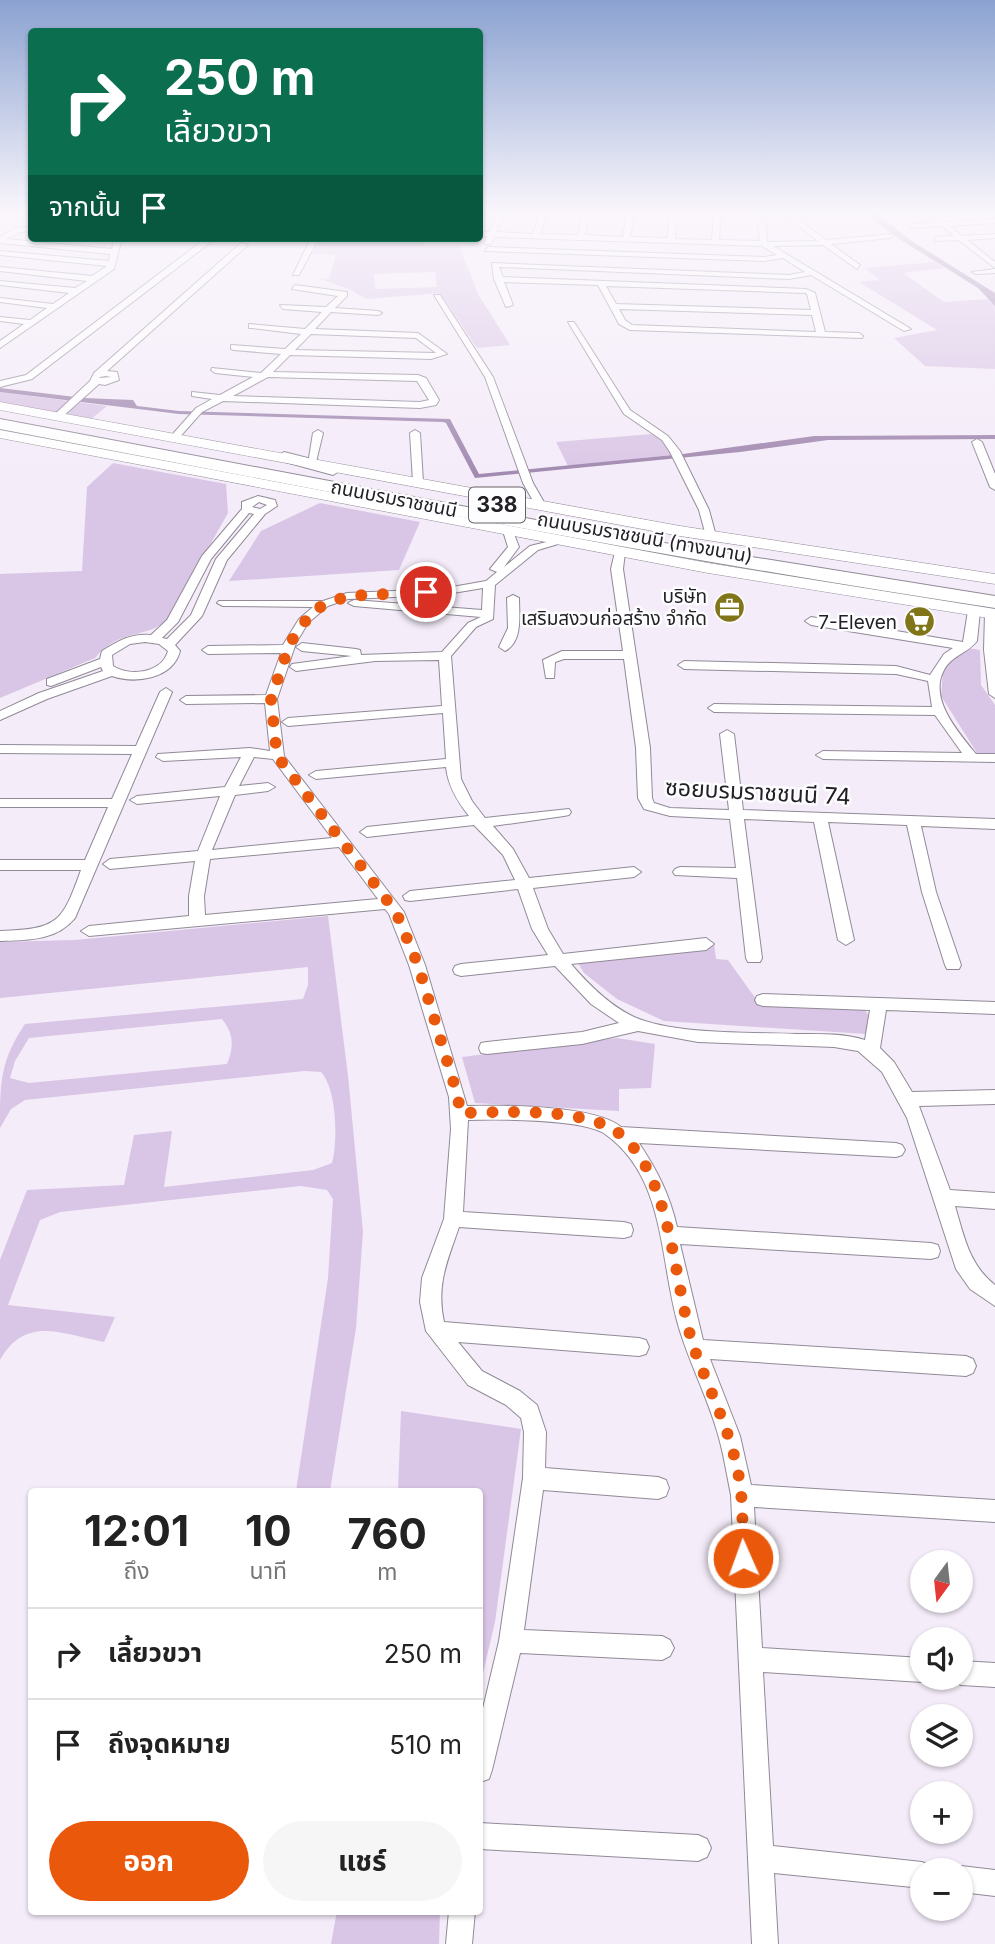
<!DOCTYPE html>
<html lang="th">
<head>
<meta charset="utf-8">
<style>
	body { margin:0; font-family:Inter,"Noto Sans Thai",sans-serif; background:#f6f6f6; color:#222; height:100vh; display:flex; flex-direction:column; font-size:26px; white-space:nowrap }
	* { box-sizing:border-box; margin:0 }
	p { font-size:23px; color:#767676 }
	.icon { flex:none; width:38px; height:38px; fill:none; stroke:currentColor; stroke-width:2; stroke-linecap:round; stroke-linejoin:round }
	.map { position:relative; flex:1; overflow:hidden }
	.sheet { position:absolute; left:28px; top:1488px; width:455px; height:427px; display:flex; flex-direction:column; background:#fff; border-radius:7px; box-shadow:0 2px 5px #0004 }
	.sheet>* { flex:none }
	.banner { position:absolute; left:28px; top:28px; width:455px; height:214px; border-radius:7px; box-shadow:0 2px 5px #0004; background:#0b6e4f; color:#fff; overflow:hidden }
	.needle { width:46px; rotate:195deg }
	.fabs { position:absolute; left:910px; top:1550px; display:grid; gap:14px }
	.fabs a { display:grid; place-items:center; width:63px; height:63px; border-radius:50%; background:#fff; box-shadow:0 2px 5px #0004; font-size:35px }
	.pin { position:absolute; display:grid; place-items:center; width:60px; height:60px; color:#fff; margin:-30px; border:4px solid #fff; border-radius:50%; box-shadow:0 2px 7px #0007 }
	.me { position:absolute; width:77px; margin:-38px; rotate:358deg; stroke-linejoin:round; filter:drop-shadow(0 0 5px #0008) }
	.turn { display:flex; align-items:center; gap:24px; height:147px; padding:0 21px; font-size:32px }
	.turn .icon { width:91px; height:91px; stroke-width:2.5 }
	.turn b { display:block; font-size:49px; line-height:60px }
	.then { display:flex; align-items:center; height:66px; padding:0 21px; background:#0003; gap:14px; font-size:26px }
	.eta { display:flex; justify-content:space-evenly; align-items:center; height:119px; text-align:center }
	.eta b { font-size:42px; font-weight:700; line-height:49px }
	.primary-button { display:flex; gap:14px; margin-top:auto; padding:14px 21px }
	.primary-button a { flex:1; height:80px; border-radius:42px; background:#ea580c; color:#fff; font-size:28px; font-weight:700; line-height:80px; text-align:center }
	.primary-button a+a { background:#f6f6f6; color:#222 }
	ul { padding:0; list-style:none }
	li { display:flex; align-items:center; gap:21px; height:91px; padding:0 21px; border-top:2px solid #e0e0e0 }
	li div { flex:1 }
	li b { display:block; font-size:26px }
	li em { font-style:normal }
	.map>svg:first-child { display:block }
</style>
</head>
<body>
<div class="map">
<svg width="995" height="1944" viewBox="0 0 995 1944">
	<rect width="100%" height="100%" fill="#f4ecf9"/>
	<path fill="#d9c5e5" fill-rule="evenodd" d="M425 240V246L459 245 478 294 510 345 477 348 440 293 366 299 351 290 318 278 329 279 336 255 312 254 320 241ZM435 272 437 287 375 289 374 274Z
		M934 262 944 268 903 273 944 302 990 299 995 306V369L925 366 894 338 937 330 859 282 880 280 864 268Z
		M0 392 107 406 90 420 0 403Z
		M651 434 661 439 672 455 568 466 556 442Z
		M113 463 226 484 228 513 168 619C144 641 122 626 95 658L0 698V574L82 571 87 487Z
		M320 503 420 522 399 570 229 581 261 531Z
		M962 647 980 650 981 685 995 705V756L977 753 941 696 943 672Z
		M328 916 348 1076 363 1232 356 1328 330 1491H296L328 1278 333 1199 327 1190 301 1186 60 1212 40 1220 8 1305 115 1317 104 1342C62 1334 26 1315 0 1360V1260L27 1190 124 1185 134 1135 172 1131 164 1187 313 1170 332 1163C338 1141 337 1089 321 1072L304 1071 25 1100 11 1109 0 1128C0 1083 0 1061 25 1024L303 999 308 985V967L0 998V942L75 940ZM222 1019C234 1034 234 1047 227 1064L29 1083 10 1078 15 1061 29 1038Z
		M714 943 716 959 728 960 761 1006 864 1009 870 1017 867 1034 664 1021 617 999 584 973 578 963Z
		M617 1038 655 1044 651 1088 619 1089V1111L475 1103 462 1057Z
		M401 1411 521 1429 495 1622 480 1686V1491H398Z
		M337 1911H440L439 1944H331Z"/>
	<path fill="#9f86ae" d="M865 212H876L910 240 995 293V306L978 288 896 237Z
		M0 388 84 398 133 400 137 406 179 411 450 419 479 474 683 454 814 436 995 435V439L828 440 740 452 475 478 446 423 443 422 179 414 0 392Z"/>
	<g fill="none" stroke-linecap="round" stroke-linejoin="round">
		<defs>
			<path id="minor" d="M498 212H505L496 232 533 234 540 212H547L540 234 578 235 583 212H590L585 235 623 237 627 212H634L630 237 668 238 670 212H677L675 239 712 240 714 212H721L719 240 760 241 758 223 762 221 766 223 767 242 818 241 780 212H788L826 240 893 234 890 238 831 244 860 265 857 269 823 245 773 246 911 329 904 331 811 275 789 279 499 267 503 277 806 289 815 293 825 332 859 333 863 336 862 338 630 330 619 324 598 285 504 282 513 305 506 307 494 279 492 263 789 275 805 272 783 258 764 261 485 251 488 247 764 257 777 255 762 246 494 237 491 244H485L487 236H480V232H489ZM606 286 805 293 807 294 811 310 616 304ZM619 309 812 315 816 332 632 325 625 320Z
				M885 212H898L894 214Z
				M926 212H933L945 222 995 219V223L950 226 962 236 995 234V238L967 240 995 262V268L959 240 935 241V237L954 236 942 226 910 228 913 224 937 222Z
				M32 227V231L20 232 6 239 112 249 114 238H122L114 269 0 348V341L24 324 0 321V317L30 320 47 308 0 302V298L53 304 69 293 0 285V281L75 288 87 281 0 271V267L92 276 107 266 0 255V251L109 261 110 254 0 243V237L15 228Z
				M206 238 234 239 211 242 32 379 0 387V381L26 375Z
				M317 238H328L316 243 299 275H293L309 242Z
				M241 243 248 245 107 371 117 372 119 380 105 385 99 384 61 418H55V414L90 381 94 373ZM106 376 111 377 99 378 100 377Z
				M995 269V273L976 274 972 272Z
				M295 285 347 292V296L335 308 378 311 382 313 378 315 331 312 315 329 418 333 447 354 431 359 290 355 273 372 418 375 426 378 439 400 436 405 420 408 223 401 202 412 177 440H171V436L196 408 212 399 192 396V392L220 395 253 377 215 373 211 370 212 368 261 373 281 354 234 350 231 349V345L285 349 301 334 252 328H249V324L305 329 322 312 283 309 280 305 326 307 338 296 292 289ZM311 334 416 338 436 353 295 350ZM268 377 417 381 429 400 420 402 233 396Z
				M434 295H440L493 377 533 483 545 504 544 506H536L523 483 485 377Z
				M568 322H574L630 410 668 436 680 451 709 510 716 536 715 538 706 536 699 510 670 452 662 440 624 414Z
				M318 430 323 433 316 462 308 464 313 433Z
				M415 430 420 433 423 482 418 485 413 482 410 433Z
				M977 439 982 442 995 474V490L990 487 972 442Z
				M258 496 275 500 277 506 265 514 227 560 202 616 175 645 180 651C173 679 135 684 112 676L47 699 0 720V711L39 693 103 671 101 667 51 686 47 685V679L100 659 102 651C118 641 131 633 151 635L167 620 202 556 242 509V502ZM259 502 267 505 260 509 252 507ZM249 513 254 514 216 559 191 615 167 639 162 638 178 622 211 559ZM145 642 159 644 168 651C162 673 130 677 113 666L112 655 130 644Z
				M504 529H512L519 547 504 567 530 546 563 538 568 541 538 550 495 585 493 619 476 627 451 656 461 779 472 801 485 818 569 809 571 812 569 815 564 816 493 826 513 849 529 878 634 867 641 872 634 877 533 888 548 929 563 954 706 938 714 944 706 950 571 964C588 984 608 1004 632 1016 672 1035 751 1032 796 1034 819 1034 842 1033 865 1040L870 1010 763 1006 757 1004 755 1000 757 996 763 994 995 1002V1014L886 1010 880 1048 894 1062 912 1092 995 1090V1104L919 1106 950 1190 995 1193V1209L955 1206C964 1236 969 1265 995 1285V1306L970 1289 956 1269 907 1118 882 1072 858 1051 834 1047 698 1042 638 1031 582 1044 487 1054 481 1053 479 1048 481 1043 487 1042 582 1032 619 1023 591 1004 555 966 461 976 455 974 453 970 455 966 461 964 548 955 532 929 518 889 410 901 405 900 403 896 410 891 515 880 503 855 474 825 367 837 360 832 367 827 469 816C457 801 448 786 446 767L316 779 309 775 316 771 446 759 443 713 288 726 282 722 288 718 442 706 439 660 375 661 296 671 290 667 292 664 352 656 302 651 296 647 302 643 356 649 360 650 361 655 442 652 468 623 481 617 354 606 348 603 354 600 482 610 483 588 441 595 348 599 328 606 308 623 296 643 277 699 284 756 404 912 425 965 467 1106C502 1105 595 1105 621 1127L896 1143 902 1145 905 1150 902 1155 896 1157 639 1143C657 1170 670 1195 677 1227L931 1243 938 1245 940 1251 938 1257 931 1259 680 1244 703 1340 966 1356 973 1359 976 1366 973 1373 966 1376 710 1359 740 1436 751 1485 995 1500V1522L754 1507 762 1648 922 1658V1678H930L922 1682 763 1672 773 1846 922 1862 931 1866 933 1871H922V1888L774 1873 778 1944H752L731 1495C727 1476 724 1456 719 1438 709 1400 690 1365 679 1328 659 1262 667 1178 605 1134 584 1119 496 1119 468 1120L463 1212 624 1222 631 1224 633 1230 631 1236 624 1238 459 1227C447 1262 436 1285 444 1322L639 1338 646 1340 649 1347 646 1354 639 1356 458 1342 482 1371 520 1391 537 1405 546 1432 545 1468 658 1477 666 1480 669 1488 666 1496 658 1499 543 1490 524 1630 662 1636 670 1640 674 1648 670 1656 662 1660 520 1653 492 1770 489 1779 480 1782V1721L499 1641 523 1478 524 1432 521 1418 506 1405 468 1385 426 1331 420 1302 422 1278 444 1219 451 1129 449 1097 409 965 389 914 385 909 89 936 81 931 89 926 189 916V896L195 861 110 869 103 864 110 859 198 851 220 796 137 804 130 800 137 796 225 787 241 757 163 761 156 757 158 754 250 748 270 751 265 703 186 704 180 700 186 696 266 695 281 653 208 654 202 650 208 646 283 645 299 619 313 607 223 606 217 603 219 601H323L347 593 441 589 486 581 497 572 490 569 508 547 503 531ZM254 757 273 759 332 838 212 850 235 795 268 791 275 787 268 783 239 786ZM339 847 378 899 205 915 204 896 210 859Z
				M620 549 625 552 623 569 650 748 652 798 654 803 670 808 729 810 720 734 727 730 734 734 743 810 995 819V829L921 826 936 892 961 965 959 969H947L945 965 922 892 907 825 828 822 854 940 846 945 838 940 814 822 744 819 762 958 760 962H748L746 958 737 878 675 875 673 872 675 869 680 867 736 868 730 819 670 816 644 809 638 798 636 748 624 659H564L555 662 554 678H546L543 660 562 651H623L611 569 615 552Z
				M513 595 519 598C519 615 523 642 505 651L499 647 508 628 507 598Z
				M974 608 980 611 977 641C968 653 951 656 944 670 928 699 959 733 976 754H995V762L823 759 816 755 823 751 962 753 935 715 714 712 708 708 714 704 932 707 928 681 896 674 684 669 678 665 684 661 896 666 930 675 944 654 953 648 811 625 805 621 811 617 963 642 968 611Z
				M991 610 995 611V698L989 694 984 650 985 613Z
				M166 688 172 692 75 918C56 941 28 940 0 941V931C58 929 62 923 81 870H0V860H85L108 807H0V799H112L132 754 0 753V745L136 746 160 692Z
				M961 1661 995 1663V1687L961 1685 953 1681 951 1678H961Z
				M480 1823 698 1835 707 1839 711 1848 707 1857 698 1861 480 1849Z
				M961 1866 995 1870V1896L961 1892V1871H951Z
				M449 1911H475L472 1944H446Z"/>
			<path id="secondary" d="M0 402 680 526 995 574V584L680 536 0 410Z
				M0 430 708 563 995 609V619L708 573 0 438Z"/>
			<path id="trunk" d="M0 419 621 536 995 596V608C662 558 331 492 0 429Z
				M284 452 339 466 341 470 333 475 278 460 276 457Z"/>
		</defs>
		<use href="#minor" stroke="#918a96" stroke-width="2"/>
		<use href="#secondary" stroke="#918a96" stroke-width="1"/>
		<use href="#trunk" stroke="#918a96" stroke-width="2"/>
		<use href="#minor" fill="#fff" fill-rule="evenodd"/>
		<use href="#secondary" fill="#fff" fill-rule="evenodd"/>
		<use href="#trunk" fill="#fff" fill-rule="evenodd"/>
	</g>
	<linearGradient id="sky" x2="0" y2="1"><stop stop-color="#8ba2d1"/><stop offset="0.44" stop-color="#faf6fc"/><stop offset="1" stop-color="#faf6fc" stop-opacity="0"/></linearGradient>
	<rect width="995" height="484" fill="url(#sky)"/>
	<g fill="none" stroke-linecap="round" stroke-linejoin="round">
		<path stroke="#ea580c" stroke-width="12" stroke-dasharray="0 21.6" d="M426 592 347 596 313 610 290 643 271 699 277 756 396 912 418 965 458 1097 460 1113C502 1112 568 1108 607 1126 672 1157 673 1286 694 1348 708 1388 728 1425 737 1468 744 1497 742 1528 743 1558"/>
	</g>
	<defs>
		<symbol id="office-disc" viewBox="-11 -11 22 22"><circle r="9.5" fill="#807619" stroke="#fdfcfe"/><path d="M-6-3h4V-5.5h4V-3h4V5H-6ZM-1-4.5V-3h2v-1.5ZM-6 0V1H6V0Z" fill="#fff"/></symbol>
		<symbol id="supermarket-disc" viewBox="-11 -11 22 22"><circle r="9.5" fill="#807619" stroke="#fdfcfe"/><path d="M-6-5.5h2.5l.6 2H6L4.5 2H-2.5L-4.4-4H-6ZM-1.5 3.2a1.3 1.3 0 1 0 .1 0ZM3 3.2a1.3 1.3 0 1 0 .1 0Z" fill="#fff"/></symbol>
	</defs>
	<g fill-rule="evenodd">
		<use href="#office-disc" x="712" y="590" width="35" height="35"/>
		<use href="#supermarket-disc" x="902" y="604" width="35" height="35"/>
	</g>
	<g text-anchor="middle" stroke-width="5" stroke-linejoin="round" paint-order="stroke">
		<g font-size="19" fill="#232025" stroke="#fdfcfe">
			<text transform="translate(394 498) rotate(11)" y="7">ถนนบรมราชชนนี</text>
			<text transform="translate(645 537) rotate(10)" y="7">ถนนบรมราชชนนี (ทางขนาน)</text>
		</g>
		<g font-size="19" fill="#232025" stroke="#fdfcfe" text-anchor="end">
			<text x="707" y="603">บริษัท<tspan x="707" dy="22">เสริมสงวนก่อสร้าง จำกัด</tspan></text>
			<text x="897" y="629">7-Eleven</text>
		</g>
		<rect fill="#fdfcfe" stroke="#646266" stroke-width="2" x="469" y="487.5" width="56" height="35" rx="5"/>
		<g font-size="21" font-weight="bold" fill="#232025">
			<text x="497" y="512">338</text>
		</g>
		<g font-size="23" fill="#232025" stroke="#fdfcfe">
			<text transform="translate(758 792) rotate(3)" y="8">ซอยบรมราชชนนี 74</text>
		</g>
	</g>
</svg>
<div class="fabs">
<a><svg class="needle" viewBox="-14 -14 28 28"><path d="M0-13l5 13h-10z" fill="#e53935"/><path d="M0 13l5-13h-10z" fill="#767676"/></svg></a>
<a><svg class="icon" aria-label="sound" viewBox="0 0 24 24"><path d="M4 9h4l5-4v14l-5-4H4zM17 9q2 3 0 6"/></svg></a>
<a><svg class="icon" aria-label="layers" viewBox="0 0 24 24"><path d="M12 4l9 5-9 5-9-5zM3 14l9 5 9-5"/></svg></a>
<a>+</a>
<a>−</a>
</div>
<div class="pin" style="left:426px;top:592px;background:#d93025"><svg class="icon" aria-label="arrive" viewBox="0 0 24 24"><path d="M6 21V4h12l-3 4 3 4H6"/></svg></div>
<svg class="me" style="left:743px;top:1558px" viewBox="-20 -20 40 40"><circle r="17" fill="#ea580c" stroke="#fff" stroke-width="3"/><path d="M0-11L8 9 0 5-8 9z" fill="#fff"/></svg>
<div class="banner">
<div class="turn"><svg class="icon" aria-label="right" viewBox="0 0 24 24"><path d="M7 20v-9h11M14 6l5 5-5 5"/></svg><div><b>250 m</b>เลี้ยวขวา</div></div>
<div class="then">จากนั้น<svg class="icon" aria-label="arrive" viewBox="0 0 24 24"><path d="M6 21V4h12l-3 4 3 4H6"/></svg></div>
</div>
<section class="sheet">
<div class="eta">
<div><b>12:01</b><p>ถึง</p></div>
<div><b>10</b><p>นาที</p></div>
<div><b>760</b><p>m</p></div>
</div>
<ul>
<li><svg class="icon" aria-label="right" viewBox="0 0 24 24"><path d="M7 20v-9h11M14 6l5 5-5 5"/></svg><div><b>เลี้ยวขวา</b></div><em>250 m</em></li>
<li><svg class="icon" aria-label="arrive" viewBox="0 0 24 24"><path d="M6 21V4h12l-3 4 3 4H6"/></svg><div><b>ถึงจุดหมาย</b></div><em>510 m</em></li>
</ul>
<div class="primary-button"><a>ออก</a><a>แชร์</a></div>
</section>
</div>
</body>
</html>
